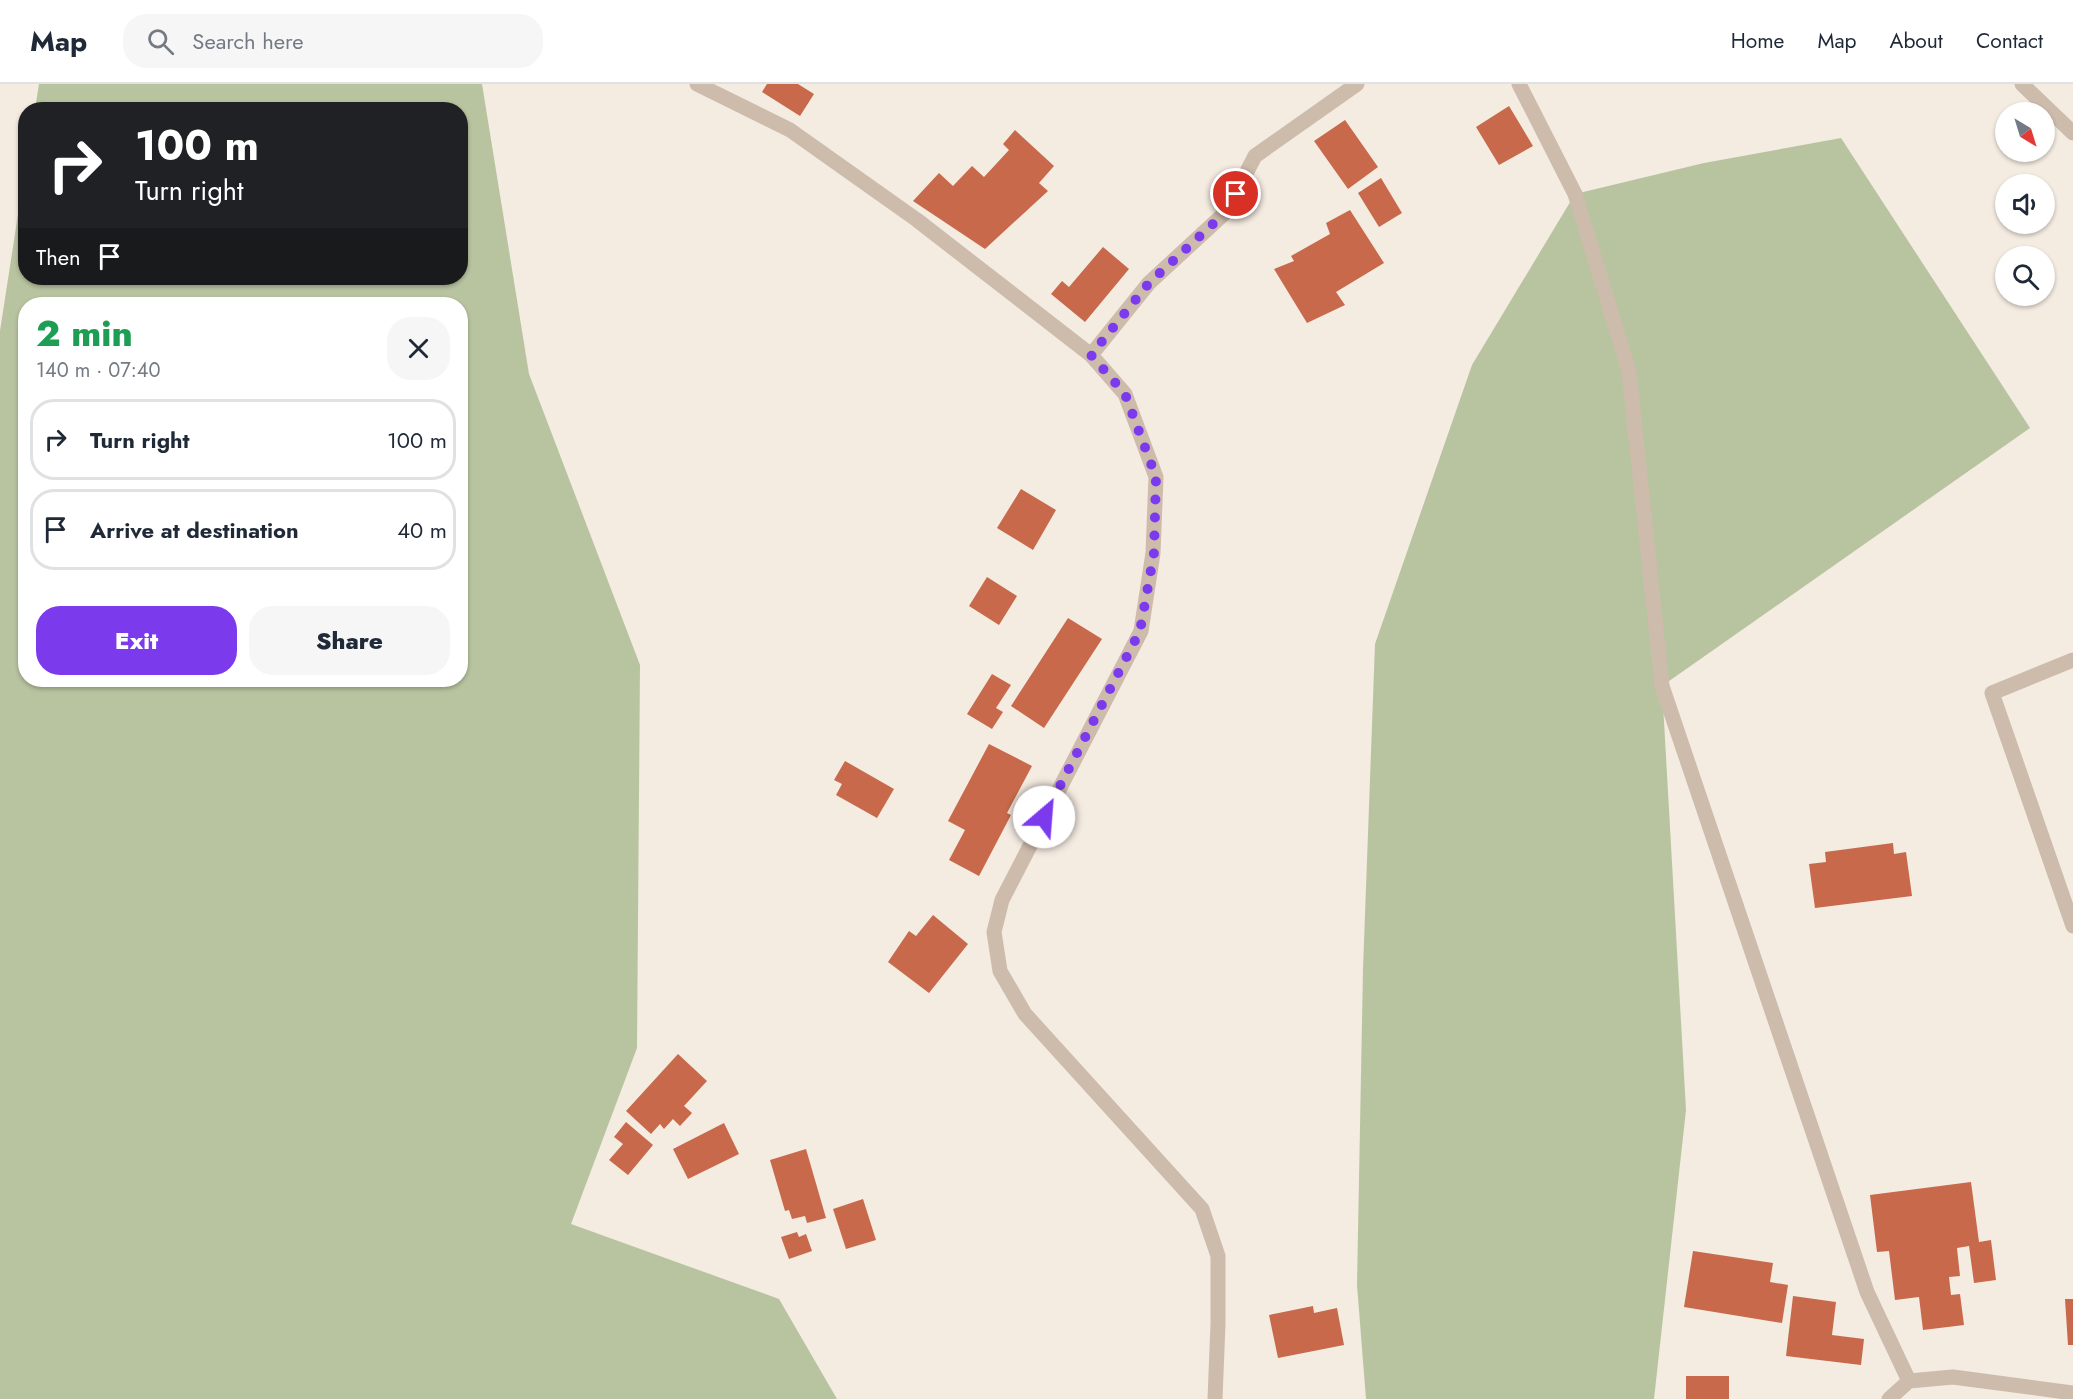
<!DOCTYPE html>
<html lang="en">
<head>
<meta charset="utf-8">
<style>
	body { margin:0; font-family:Jost,sans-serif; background:#f6f6f7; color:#1f2937; height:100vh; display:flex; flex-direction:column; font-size:22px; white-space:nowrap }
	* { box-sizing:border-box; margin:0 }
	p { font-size:20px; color:#747a83 }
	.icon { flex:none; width:33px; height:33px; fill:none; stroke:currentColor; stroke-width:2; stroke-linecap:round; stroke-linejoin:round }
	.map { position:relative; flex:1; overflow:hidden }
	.side { position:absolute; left:18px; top:213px; width:450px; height:390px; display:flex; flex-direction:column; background:#fff; border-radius:24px; box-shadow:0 2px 4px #0004 }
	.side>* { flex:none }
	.hud { position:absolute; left:18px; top:18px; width:450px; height:183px; border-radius:24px; box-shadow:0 2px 4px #0004; background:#202124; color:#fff; overflow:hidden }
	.needle { width:39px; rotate:142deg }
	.tools { position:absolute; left:1995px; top:18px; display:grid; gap:12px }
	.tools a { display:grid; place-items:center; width:60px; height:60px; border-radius:50%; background:#fff; box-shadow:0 2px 4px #0004; font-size:30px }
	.pin { position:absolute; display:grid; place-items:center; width:51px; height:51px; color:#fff; margin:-26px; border:3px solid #fff; border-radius:50%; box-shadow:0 2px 6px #0007 }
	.me { position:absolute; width:66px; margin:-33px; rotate:27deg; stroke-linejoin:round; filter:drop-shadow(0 0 4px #0008) }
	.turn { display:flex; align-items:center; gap:21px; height:126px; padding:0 18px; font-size:27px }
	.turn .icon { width:78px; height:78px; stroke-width:2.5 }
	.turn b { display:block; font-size:42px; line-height:51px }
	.then { display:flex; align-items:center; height:57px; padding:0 18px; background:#0003; gap:12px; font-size:22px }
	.round { display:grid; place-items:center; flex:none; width:63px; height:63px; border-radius:24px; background:#f6f6f7 }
	.summary { display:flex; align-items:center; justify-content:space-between; height:102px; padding:0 18px }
	h1 { font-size:36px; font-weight:800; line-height:45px; color:#1e9e55 }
	.cta { display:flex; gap:12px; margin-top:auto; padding:12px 18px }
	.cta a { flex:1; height:69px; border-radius:24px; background:#7c3aed; color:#fff; font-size:24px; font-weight:800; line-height:69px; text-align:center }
	.cta a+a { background:#f6f6f7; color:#1f2937 }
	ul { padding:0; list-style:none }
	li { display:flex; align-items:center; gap:18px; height:81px; margin:0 12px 9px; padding:0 6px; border:3px solid #e0e1e3; border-radius:24px }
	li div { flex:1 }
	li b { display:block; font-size:22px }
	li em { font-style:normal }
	header { display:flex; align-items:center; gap:36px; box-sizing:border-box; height:84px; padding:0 30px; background:#fff; border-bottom:2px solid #e0e1e3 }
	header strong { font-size:28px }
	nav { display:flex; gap:33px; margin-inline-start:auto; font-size:21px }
	.search { width:420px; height:54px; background:#f6f6f7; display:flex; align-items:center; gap:15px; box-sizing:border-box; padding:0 21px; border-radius:24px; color:#747a83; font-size:22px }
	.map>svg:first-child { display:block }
</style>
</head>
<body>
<header>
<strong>Map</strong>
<div class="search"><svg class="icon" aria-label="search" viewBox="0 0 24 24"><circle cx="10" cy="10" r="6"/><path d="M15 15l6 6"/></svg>Search here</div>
<nav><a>Home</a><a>Map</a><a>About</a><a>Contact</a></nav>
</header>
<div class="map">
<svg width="2073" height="1315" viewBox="0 0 2073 1315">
	<rect width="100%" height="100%" fill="#f4ebe1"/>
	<path fill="#b8c4a0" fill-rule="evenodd" d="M39 0H482L529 290 640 581 637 964 571 1140 779 1215 837 1315H0V247L25 85 26 194H460V26L35 25ZM26 220H460V596H26Z
		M1841 54 2030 344 1662 602 1686 1026 1654 1315H1366L1357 1201 1363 885 1375 560 1472 281 1575 110 1704 79Z"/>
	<path fill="#c8694b" d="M767 0H798L814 10 800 32 762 8Z
		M1509 22 1533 62 1499 81 1476 43Z
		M1345 36 1378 83 1348 105 1314 57Z
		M1015 46 1054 82 1039 99 1048 107 985 165 913 117 939 89 953 102 972 82 984 93 1009 66 1003 60Z
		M1381 94 1402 129 1379 143 1358 109Z
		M1350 126 1384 179 1336 208 1345 221 1307 239 1274 185 1294 177 1291 172 1330 150 1326 139Z
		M1103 163 1129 185 1085 238 1051 210 1062 197 1069 203Z
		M1021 405 1056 426 1033 466 997 444Z
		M987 493 1017 512 999 541 969 522Z
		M1068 534 1102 555 1044 644 1011 622Z
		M992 590 1011 601 996 624 1003 628 992 645 967 630Z
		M989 660 1032 682 1007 729 1011 731 979 792 949 776 965 746 948 737Z
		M845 677 894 705 877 734 836 711 842 700 834 696Z
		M1893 759 1894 770 1906 768 1912 812 1815 824 1809 780 1826 778 1825 768Z
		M933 831 968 860 929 909 888 878 909 847 916 852Z
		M678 970 707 997 684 1022 692 1029 680 1042 673 1035 664 1045 660 1040 651 1050 626 1027Z
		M626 1038 653 1061 628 1091 609 1076 623 1060 614 1053Z
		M724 1039 739 1070 688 1095 673 1065Z
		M806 1065 826 1134 807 1139 805 1132 792 1135 789 1126 785 1127 770 1076Z
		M1971 1098 1979 1158 1991 1156 1996 1196 1974 1199 1969 1162 1957 1164 1960 1192 1949 1193 1951 1211 1960 1210 1964 1241 1923 1246 1919 1213 1895 1216 1889 1167 1877 1168 1870 1111Z
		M863 1115 876 1156 846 1165 833 1125Z
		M797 1148 799 1153 806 1150 812 1167 789 1175 781 1153Z
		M1693 1167 1773 1179 1770 1198 1788 1201 1782 1239 1684 1223Z
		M1793 1212 1836 1218 1832 1251 1864 1255 1861 1281 1786 1272Z
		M2065 1215H2073V1261H2068Z
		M1313 1222 1314 1229 1337 1224 1344 1261 1278 1274 1269 1231Z
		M1686 1292H1729V1315H1686Z"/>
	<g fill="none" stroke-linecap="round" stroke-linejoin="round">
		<path stroke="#cdbbac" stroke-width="15" d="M697 0 790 46 917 136 1091 271 1125 310 1156 393 1153 469 1141 547 1002 816 994 848 1000 887 1025 930 1202 1125 1218 1172V1240L1215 1315
			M1519 0 1575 110 1629 287 1662 602 1867 1208 1909 1297
			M2022 0 2073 49
			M1091 271 1149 199 1226 128 1255 72 1357 0
			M2073 576 1992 609 2073 842
			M1889 1315 1909 1297 1953 1293 2073 1309"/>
	</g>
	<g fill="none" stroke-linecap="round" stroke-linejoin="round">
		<path stroke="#7c3aed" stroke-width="10" stroke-dasharray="0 18" d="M1044 733 1140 547 1154 469 1156 393 1125 310 1091 271 1149 199 1226 128 1236 110"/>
	</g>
</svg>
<div class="tools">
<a><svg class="needle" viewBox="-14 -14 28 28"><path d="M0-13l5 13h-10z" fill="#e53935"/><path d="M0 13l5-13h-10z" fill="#747a83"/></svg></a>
<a><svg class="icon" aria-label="sound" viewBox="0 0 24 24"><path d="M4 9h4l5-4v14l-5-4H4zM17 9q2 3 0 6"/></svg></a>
<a><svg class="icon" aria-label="search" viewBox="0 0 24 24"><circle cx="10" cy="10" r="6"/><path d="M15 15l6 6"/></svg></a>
</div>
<div class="pin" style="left:1236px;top:110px;background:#d93025"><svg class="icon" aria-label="arrive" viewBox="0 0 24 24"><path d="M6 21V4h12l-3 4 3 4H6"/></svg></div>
<svg class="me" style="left:1044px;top:733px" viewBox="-20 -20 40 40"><circle r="19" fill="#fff"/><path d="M0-13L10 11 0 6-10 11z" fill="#7c3aed"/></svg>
<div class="hud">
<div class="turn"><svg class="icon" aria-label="right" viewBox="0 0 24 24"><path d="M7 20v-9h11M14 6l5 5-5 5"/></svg><div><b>100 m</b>Turn right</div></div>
<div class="then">Then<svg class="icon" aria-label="arrive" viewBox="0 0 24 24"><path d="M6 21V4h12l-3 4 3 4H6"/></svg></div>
</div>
<section class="side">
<div class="summary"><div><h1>2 min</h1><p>140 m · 07:40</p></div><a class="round"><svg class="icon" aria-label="close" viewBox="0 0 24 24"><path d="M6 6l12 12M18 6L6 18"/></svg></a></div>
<ul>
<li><svg class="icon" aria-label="right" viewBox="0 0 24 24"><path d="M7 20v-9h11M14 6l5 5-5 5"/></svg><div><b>Turn right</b></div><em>100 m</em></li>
<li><svg class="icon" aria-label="arrive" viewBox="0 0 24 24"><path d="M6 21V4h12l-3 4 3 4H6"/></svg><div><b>Arrive at destination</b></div><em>40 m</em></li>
</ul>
<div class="cta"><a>Exit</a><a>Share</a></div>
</section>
</div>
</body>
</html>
